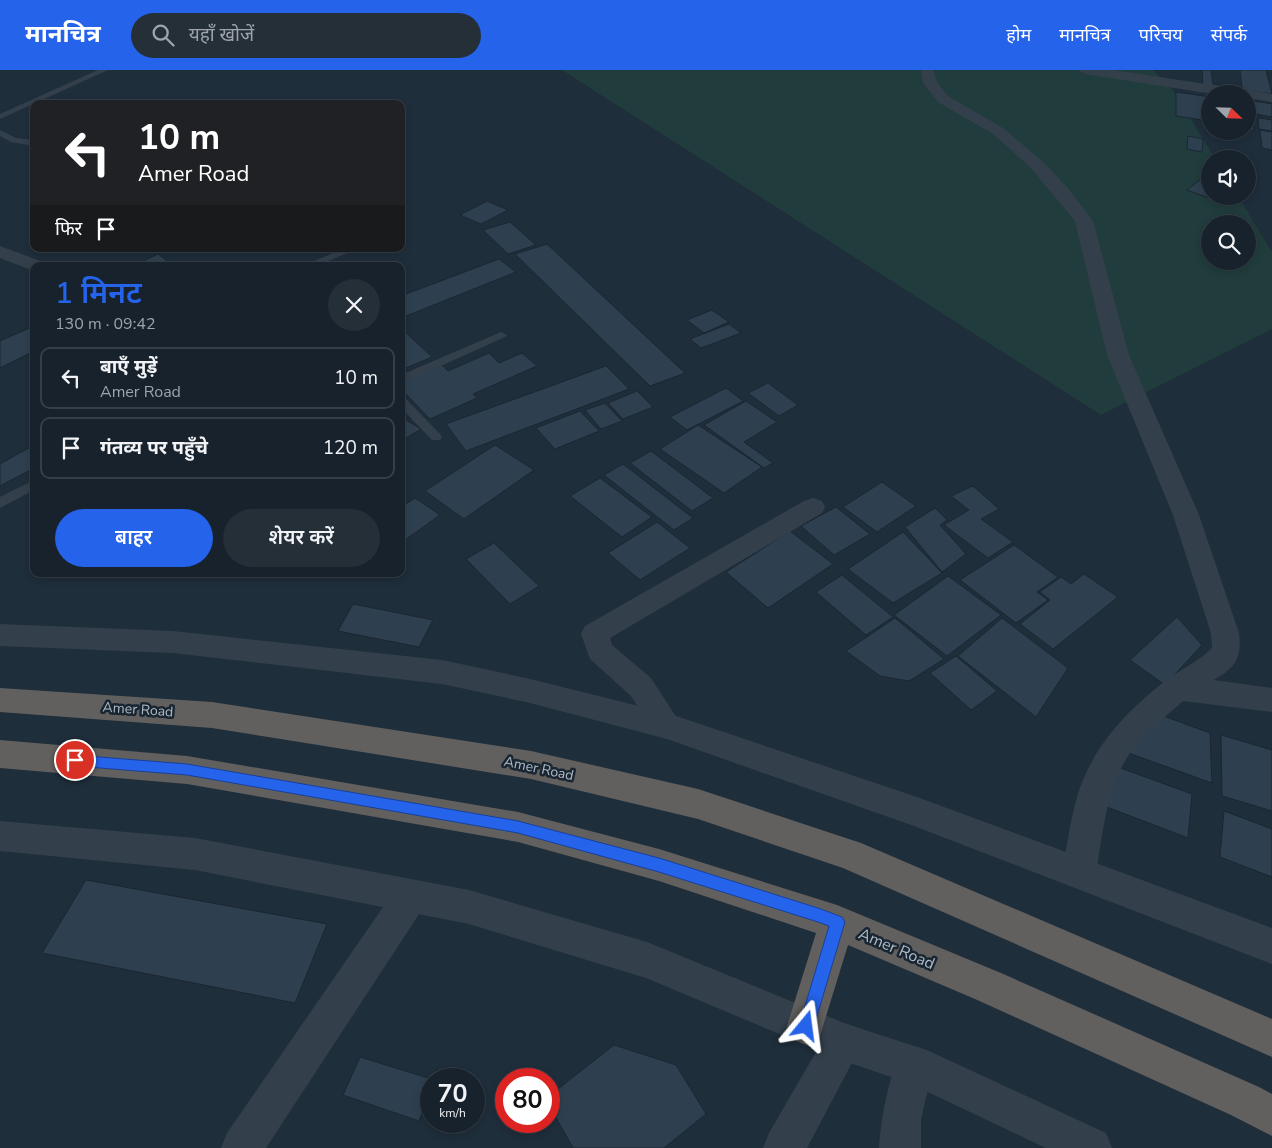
<!DOCTYPE html>
<html lang="hi">
<head>
<meta charset="utf-8">
<style>
	body { margin:0; font-family:"Nunito Sans","Noto Sans Devanagari",sans-serif; background:#242f38; color:#f1f3f6; height:100vh; display:flex; flex-direction:column; font-size:19px; white-space:nowrap }
	* { box-sizing:border-box; margin:0 }
	p { font-size:16px; color:#9ea4a9 }
	.icon { flex:none; width:28px; height:28px; fill:none; stroke:currentColor; stroke-width:2; stroke-linecap:round; stroke-linejoin:round }
	.map { position:relative; flex:1; overflow:hidden }
	.details { position:absolute; left:30px; top:192px; width:375px; height:315px; display:flex; flex-direction:column; background:#17222c; border-radius:10px; box-shadow:0 2px 8px #0003,0 0 0 1px #363f48 }
	.details>* { flex:none }
	.guide { position:absolute; left:30px; top:30px; width:375px; height:152px; border-radius:10px; box-shadow:0 2px 8px #0003,0 0 0 1px #363f48; background:#202124; color:#fff; overflow:hidden }
	.needle { width:32px; rotate:113deg }
	.buttons { position:absolute; left:1201px; top:15px; display:grid; gap:10px }
	.buttons a { display:grid; place-items:center; width:55px; height:55px; border-radius:50%; background:#17222c; box-shadow:0 2px 8px #0003,0 0 0 1px #363f48; font-size:25px }
	.speed { position:absolute; left:420px; top:998px; display:flex; gap:10px; font-size:25px; font-weight:700; text-align:center }
	.speed>* { display:grid; place-content:center; width:65px; height:65px; border-radius:50%; background:#17222c; box-shadow:0 2px 8px #0003,0 0 0 1px #363f48; line-height:1 }
	.speed small { font-size:12px; font-weight:400 }
	.speed .limit { border:8px solid #d22; background:#fff; color:#111 }
	.pin { position:absolute; display:grid; place-items:center; width:42px; height:42px; color:#fff; margin:-21px; border:2px solid #fff; border-radius:50%; box-shadow:0 1px 5px #0007 }
	.me { position:absolute; width:55px; margin:-28px; rotate:16deg; stroke-linejoin:round; filter:drop-shadow(0 0 4px #0008) }
	.turn { display:flex; align-items:center; gap:18px; height:105px; padding:0 25px; font-size:22px }
	.turn .icon { width:65px; height:65px; stroke-width:2.5 }
	.turn b { display:block; font-size:35px; line-height:42px }
	.then { display:flex; align-items:center; height:48px; padding:0 25px; background:#0003; gap:10px; font-size:19px }
	.round { display:grid; place-items:center; flex:none; width:52px; height:52px; border-radius:26px; background:#242f38 }
	.summary { display:flex; align-items:center; justify-content:space-between; height:85px; padding:0 25px }
	h1 { font-size:30px; font-weight:600; line-height:38px; color:#2563eb }
	.cta { display:flex; gap:10px; margin-top:auto; padding:10px 25px }
	.cta a { flex:1; height:58px; border-radius:30px; background:#2563eb; color:#fff; font-size:20px; font-weight:600; line-height:58px; text-align:center }
	.cta a+a { background:#242f38; color:#f1f3f6 }
	ul { padding:0; list-style:none }
	li { display:flex; align-items:center; gap:15px; height:62px; margin:0 10px 8px; padding:0 15px; border:2px solid #363f48; border-radius:10px }
	li div { flex:1 }
	li b { display:block; font-size:19px }
	li em { font-style:normal }
	header { display:flex; align-items:center; gap:30px; box-sizing:border-box; height:70px; padding:0 25px; background:#2563eb; color:#fff }
	header strong { font-size:24px }
	nav { display:flex; gap:28px; margin-inline-start:auto; font-size:18px }
	.search { width:350px; height:45px; background:#242f38; display:flex; align-items:center; gap:12px; box-sizing:border-box; padding:0 18px; border-radius:28px; color:#9ea4a9; font-size:19px }
	.map>svg:first-child { display:block }
</style>
</head>
<body>
<header>
<strong>मानचित्र</strong>
<div class="search"><svg class="icon" aria-label="search" viewBox="0 0 24 24"><circle cx="10" cy="10" r="6"/><path d="M15 15l6 6"/></svg>यहाँ खोजें</div>
<nav><a>होम</a><a>मानचित्र</a><a>परिचय</a><a>संपर्क</a></nav>
</header>
<div class="map">
<svg width="1272" height="1078" viewBox="0 0 1272 1078">
	<rect width="100%" height="100%" fill="#1f2e3b"/>
	<path fill="#213c3c" fill-rule="evenodd" d="M562 0H1153L1173 20 1215 89H1210V126H1238L1272 182V259L1101 345ZM1210 154H1248V191H1210Z"/>
	<path fill="#2e4050" stroke="#1b2732" d="M1202 0H1211L1213 14 1242 18 1240 0H1266L1272 24 1203 16Z
		M1176 22 1210 27V51L1176 46Z
		M1254 31 1272 34V47L1255 44Z
		M1248 34 1252 35 1254 61 1248 60Z
		M1258 48 1272 50V61L1259 59Z
		M1260 60 1272 62V80L1262 78Z
		M1188 66 1203 69 1202 82 1187 79Z
		M1201 109 1210 112V123L1206 127 1187 120Z
		M487 131 508 140 481 154 460 145Z
		M510 152 536 175 508 184 483 160Z
		M547 174 685 303 650 316 515 184Z
		M158 184 174 196H133Z
		M499 189 516 202 401 248V226Z
		M712 240 729 252 704 263 687 250Z
		M729 254 741 263 701 278 690 269Z
		M34 256V281L0 298V271Z
		M401 258 432 287 401 300Z
		M489 283 499 293 522 283 537 296 473 324 477 328 430 349 401 319V312L442 295 448 301Z
		M606 296 629 319 466 381 446 354Z
		M768 313 798 335 779 346 748 323Z
		M726 318 743 331 687 360 670 347Z
		M637 321 653 337 623 349 608 333Z
		M746 331 777 352 744 372 773 393 764 398 704 355Z
		M605 333 622 351 601 359 585 340Z
		M580 341 599 361 555 379 536 358Z
		M401 347 421 359 401 371Z
		M698 355 762 397 724 423 660 379Z
		M34 375V398L0 416V394Z
		M495 375 534 400 464 449 425 421Z
		M651 381 713 428 692 441 630 393Z
		M623 394 693 448 674 460 604 405Z
		M600 408 652 447 622 467 570 426Z
		M882 412 916 436 877 462 843 437Z
		M973 416 999 439 981 449 1013 472 988 488 944 455 969 440 951 426Z
		M415 428 440 445 401 473V437Z
		M836 437 870 464 834 485 801 456Z
		M935 438 947 450 940 455 966 484 942 502 905 457Z
		M657 452 690 478 640 510 608 483Z
		M790 461 833 494 768 538 726 502Z
		M903 462 942 503 893 533 848 499Z
		M494 473 539 516 510 534 466 489Z
		M1014 475 1058 507 1037 522 1048 530 1016 553 960 510Z
		M1084 504 1118 527 1053 579 1020 554 1050 530 1040 522 1061 507 1071 514Z
		M842 505 893 547 866 565 816 522Z
		M948 506 1001 545 947 586 894 545Z
		M353 534 433 550 419 577 338 561Z
		M1177 547 1202 575 1165 615 1130 590Z
		M895 548 944 589 909 611 880 606 846 581Z
		M1002 548 1068 598 1036 647 958 586Z
		M956 586 997 621 971 640 930 603Z
		M1158 644 1210 663 1212 713 1123 681Z
		M1221 665 1272 680V741L1222 726Z
		M1115 696 1192 724 1188 768 1107 737Z
		M1224 741 1272 759V807L1220 787Z
		M86 810 327 854 295 933 42 883Z
		M614 975 676 995 706 1044 664 1078H573L549 1035V1026Z
		M360 987 431 1009V1020L419 1051 343 1025Z"/>
	<g fill="none" stroke-linecap="round" stroke-linejoin="round">
		<path fill="#33404b" fill-rule="evenodd" d="M98 0H108L0 49V44Z
			M0 60 16 68 34 70V76L11 72 0 66Z
			M343 179H357L316 196H302Z
			M501 262 507 265 505 267 401 314V305Z
			M401 327 405 328 440 364 442 367 440 370H432L401 338Z
			M34 410V420L0 438V427Z"/>
		<path fill="#33404b" fill-rule="evenodd" d="M921 0H933L937 12 948 26 1003 58 1042 91 1068 118 1093 151 1129 285 1199 445 1239 563C1242 588 1236 597 1214 610L1272 618V642L1183 631C1169 644 1153 656 1140 670 1107 707 1104 757 1096 803L1091 814 1079 819 1067 814 1062 803C1067 777 1070 749 1078 724 1093 676 1127 641 1165 611 1181 599 1198 592 1212 578L1211 563 1173 445 1107 285 1075 151 1030 97 993 64 938 32 923 13Z
			M1078 0H1113L1272 24V32L1248 28V24H1213L1085 4Z
			M0 176 43 192 45 196H34V201L0 188Z
			M813 428 822 431 825 437 822 443 610 568 612 575 651 608 682 656 678 665 667 669 656 665 631 626 590 589 581 564 585 556 804 431Z
			M411 809 423 814 428 826 423 838 266 1078H221L227 1063 399 814Z
			M844 953 858 958 863 972 807 1078H763L769 1063 830 958Z
			M915 976 929 981 934 995 921 1049V1078H879C881 1045 888 1012 901 981Z"/>
		<path fill="#33404b" fill-rule="evenodd" d="M0 554 173 561 442 590 526 608 667 643 917 727 1272 858V894L914 756 667 669 526 632 442 614 173 583 0 576Z
			M0 751 195 768 469 820 647 872 844 953 929 981 1106 1063 1112 1078H1046L909 1013 844 991 646 908 469 854 195 800 0 781Z"/>
		<path fill="#62605e" fill-rule="evenodd" d="M0 618 212 632 531 681 698 719 861 773 1272 949V987L843 798 698 749 531 709 212 658 0 642Z
			M0 670 187 686 518 742 659 779 837 835 1001 903 1259 1017 1272 1024V1066L1231 1045 975 929 848 875 819 969 806 975 793 969 787 956 816 863 659 811 518 772 187 714 0 698Z"/>
	</g>
	<path fill="#2563eb" stroke="#184099" d="M75 685 187 694 518 751 659 788 818 838 842 847 845 852 814 956 812 962 806 964 801 962 799 956 829 856 818 852 659 802 518 763 187 705 75 696 70 694 68 690 70 686Z"/>
	<g text-anchor="middle" stroke-width="5" stroke-linejoin="round" paint-order="stroke">
		<g font-size="14" fill="#aebac8" stroke="#192530">
			<text transform="translate(138 639) rotate(4)" y="5">Amer Road</text>
			<text transform="translate(539 698) rotate(12)" y="5">Amer Road</text>
		</g>
		<g font-size="16" fill="#aebac8" stroke="#192530">
			<text transform="translate(897 878) rotate(23)" y="6">Amer Road</text>
		</g>
	</g>
</svg>
<div class="buttons">
<a><svg class="needle" viewBox="-14 -14 28 28"><path d="M0-13l5 13h-10z" fill="#e53935"/><path d="M0 13l5-13h-10z" fill="#9ea4a9"/></svg></a>
<a><svg class="icon" aria-label="sound" viewBox="0 0 24 24"><path d="M4 9h4l5-4v14l-5-4H4zM17 9q2 3 0 6"/></svg></a>
<a><svg class="icon" aria-label="search" viewBox="0 0 24 24"><circle cx="10" cy="10" r="6"/><path d="M15 15l6 6"/></svg></a>
</div>
<div class="speed"><div>70<small>km/h</small></div><div class="limit">80</div></div>
<div class="pin" style="left:75px;top:690px;background:#d93025"><svg class="icon" aria-label="arrive" viewBox="0 0 24 24"><path d="M6 21V4h12l-3 4 3 4H6"/></svg></div>
<svg class="me" style="left:806px;top:956px" viewBox="-20 -20 40 40"><path d="M0-17L14 15 0 8-14 15z" fill="#2563eb" stroke="#fff" stroke-width="4"/></svg>
<div class="guide">
<div class="turn"><svg class="icon" aria-label="left" viewBox="0 0 24 24"><path d="M17 20v-9H6M10 6l-5 5 5 5"/></svg><div><b>10 m</b>Amer Road</div></div>
<div class="then">फिर<svg class="icon" aria-label="arrive" viewBox="0 0 24 24"><path d="M6 21V4h12l-3 4 3 4H6"/></svg></div>
</div>
<section class="details">
<div class="summary"><div><h1>1 मिनट</h1><p>130 m · 09:42</p></div><a class="round"><svg class="icon" aria-label="close" viewBox="0 0 24 24"><path d="M6 6l12 12M18 6L6 18"/></svg></a></div>
<ul>
<li><svg class="icon" aria-label="left" viewBox="0 0 24 24"><path d="M17 20v-9H6M10 6l-5 5 5 5"/></svg><div><b>बाएँ मुड़ें</b><p>Amer Road</p></div><em>10 m</em></li>
<li><svg class="icon" aria-label="arrive" viewBox="0 0 24 24"><path d="M6 21V4h12l-3 4 3 4H6"/></svg><div><b>गंतव्य पर पहुँचे</b></div><em>120 m</em></li>
</ul>
<div class="cta"><a>बाहर</a><a>शेयर करें</a></div>
</section>
</div>
</body>
</html>
